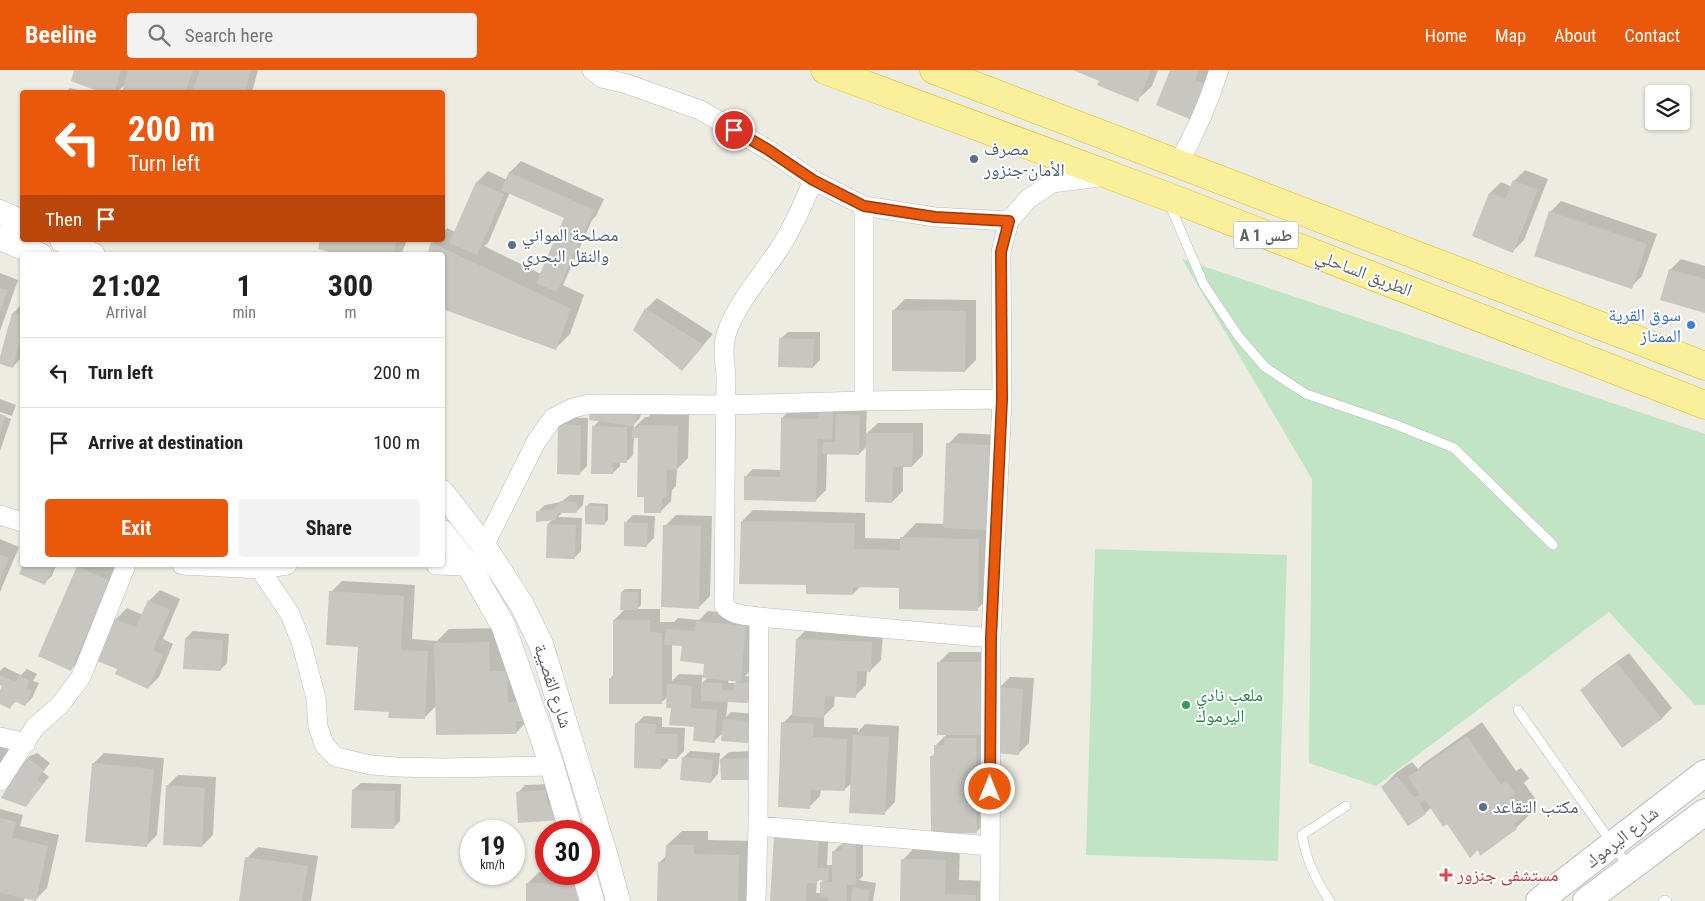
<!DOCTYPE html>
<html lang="en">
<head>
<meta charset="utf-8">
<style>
	body { margin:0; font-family:"Roboto Condensed","Noto Naskh Arabic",sans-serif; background:#f2f2f2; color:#202124; height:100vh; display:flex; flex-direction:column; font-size:19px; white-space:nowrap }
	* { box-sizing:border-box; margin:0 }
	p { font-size:16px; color:#757577 }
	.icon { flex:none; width:28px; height:28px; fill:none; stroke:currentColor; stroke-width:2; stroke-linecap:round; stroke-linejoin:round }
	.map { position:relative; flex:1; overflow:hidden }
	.sheet { position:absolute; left:20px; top:182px; width:425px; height:315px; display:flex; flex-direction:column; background:#fff; border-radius:5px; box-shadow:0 1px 4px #0004 }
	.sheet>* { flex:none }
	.guide { position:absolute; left:20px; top:20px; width:425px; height:152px; border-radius:5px; box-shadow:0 1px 4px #0004; background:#ea580c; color:#fff; overflow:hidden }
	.tools { position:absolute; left:1645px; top:15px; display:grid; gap:10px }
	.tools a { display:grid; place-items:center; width:45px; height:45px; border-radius:5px; background:#fff; box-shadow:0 1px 4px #0004; font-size:25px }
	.speed { position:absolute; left:460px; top:750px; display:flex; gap:10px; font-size:25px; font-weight:700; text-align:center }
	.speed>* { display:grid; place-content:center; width:65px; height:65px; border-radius:50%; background:#fff; box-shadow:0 1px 4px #0004; line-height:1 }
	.speed small { font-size:12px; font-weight:400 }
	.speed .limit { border:8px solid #d22; background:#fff; color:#111 }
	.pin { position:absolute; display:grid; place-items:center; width:42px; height:42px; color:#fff; margin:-21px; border:2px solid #fff; border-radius:50%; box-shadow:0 1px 5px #0007 }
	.me { position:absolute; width:55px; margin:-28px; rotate:0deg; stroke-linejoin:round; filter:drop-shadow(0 0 4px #0008) }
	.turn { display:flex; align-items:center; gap:18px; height:105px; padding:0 25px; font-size:22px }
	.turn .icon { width:65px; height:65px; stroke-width:2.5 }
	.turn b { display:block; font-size:35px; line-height:42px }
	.then { display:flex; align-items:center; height:48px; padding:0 25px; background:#0003; gap:10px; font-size:19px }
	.eta { display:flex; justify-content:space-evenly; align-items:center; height:85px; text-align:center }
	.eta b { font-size:30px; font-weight:700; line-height:35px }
	.action { display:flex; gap:10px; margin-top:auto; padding:10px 25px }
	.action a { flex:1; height:58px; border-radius:5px; background:#ea580c; color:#fff; font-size:20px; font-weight:700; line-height:58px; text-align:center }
	.action a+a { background:#f2f2f2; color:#202124 }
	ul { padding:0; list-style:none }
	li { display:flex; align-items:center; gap:15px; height:70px; padding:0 25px; border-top:1px solid #e0e0e0 }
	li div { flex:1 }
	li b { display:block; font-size:19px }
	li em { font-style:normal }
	header { display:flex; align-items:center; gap:30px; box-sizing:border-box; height:70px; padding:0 25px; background:#ea580c; color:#fff }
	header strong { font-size:24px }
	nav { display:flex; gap:28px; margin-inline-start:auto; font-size:18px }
	.search { width:350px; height:45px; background:#f2f2f2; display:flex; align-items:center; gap:12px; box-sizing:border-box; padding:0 18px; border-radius:5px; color:#757577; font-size:19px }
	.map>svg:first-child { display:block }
</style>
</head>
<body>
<header>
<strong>Beeline</strong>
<div class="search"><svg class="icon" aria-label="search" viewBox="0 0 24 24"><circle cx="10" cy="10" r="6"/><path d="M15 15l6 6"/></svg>Search here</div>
<nav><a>Home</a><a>Map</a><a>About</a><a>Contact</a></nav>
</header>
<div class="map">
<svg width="1705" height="831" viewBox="0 0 1705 831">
	<rect width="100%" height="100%" fill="#edece3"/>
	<path fill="#c0e4c4" d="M1182 189 1705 364V635H1695L1609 542 1376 716 1309 693 1312 409Z
		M1095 479 1287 485 1278 791 1086 785Z"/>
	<path fill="#0003" fill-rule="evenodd" d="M76 0H258L252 22H124L126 14 117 22H104L72 11Z
		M1076 0H1158L1152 16 1137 30 1100 10Z
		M1172 0H1207L1217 4 1203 38Z
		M70 18 87 22H65Z
		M521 91 604 129 596 146 592 150 563 215 584 225 570 264 555 279 442 185H428L432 173 435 170H442V163L447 158 455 162 477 112 488 101 507 110 510 102ZM510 122 566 148 541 204 484 176 488 173Z
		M1525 100 1548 109 1524 170 1513 181 1490 123 1501 112 1512 117 1514 111Z
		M1561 131 1657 164 1642 206 1631 217 1550 142Z
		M322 170H407L401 185H345Z
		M1681 189 1705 196V241L1670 200Z
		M0 203 18 210 0 261Z
		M657 228 713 264 682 299 646 239Z
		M905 229 976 230V290L965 301 894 240Z
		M20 236 22 237V280L20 289 13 297 0 293 13 243Z
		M788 262H820V290L813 297 780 269Z
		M0 329 16 335 12 346 0 342Z
		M643 337 640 348 634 354V358L645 347H648L651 344 689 345 688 388 677 399 676 416 672 420 671 431 660 442 640 366 634 367 633 385 626 392H620V396L613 403 593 357 600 350Z
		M793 337 867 338 866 364 878 353H923V385L912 396H903V421L892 432 867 376 859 384 827 383 826 420 815 431 746 406 753 399 781 400 782 348Z
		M0 345 11 349 0 381Z
		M567 347 588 348 587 396 580 403 559 355Z
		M959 363 1002 365 992 525 977 539 900 517 861 516 853 524 807 514 742 451 753 440 865 443V468L901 469 916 453 944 454 948 374Z
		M570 425H584L583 435 576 442H563L558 447 582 448 581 481 574 488 548 454 553 449 537 442 545 435 561 432Z
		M590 433 608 434V450L604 454 586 437Z
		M633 445 655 446 654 468 647 475 626 452Z
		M676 445 712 446 710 526 699 537 665 456Z
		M0 469 19 477 0 522Z
		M24 495H56L52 506 44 513Z
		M80 495H109L120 500 78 592 71 599 78 497Z
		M342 511 415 515 412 569 437 571 449 559 503 558 530 648 516 663 436 636 424 648 390 641 359 576 331 522Z
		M625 519H641V535L637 539H660V552H674L678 548 699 550 708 541 757 545 752 599 745 606 755 607V624L748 631H728L726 647 731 642 757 644 755 664 748 672 723 663 714 671 672 637 668 626 661 633 610 609 614 604V550L626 538 622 522ZM672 574 683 575 706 593 705 605 679 604 672 611ZM702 607H708L702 613ZM729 609 738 610 735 613H728Z
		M160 520 180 529 163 569 173 574 159 607 148 618 119 599 99 590 116 549 127 538 143 545 149 531Z
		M808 558 883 562 881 590 870 601H867L866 615 855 626 835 625 834 636 824 646V657L858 658V662L865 654 899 656 895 732 884 743 852 713 844 720 821 719 820 726 809 737 783 653 794 642 797 569Z
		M193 561 229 564 227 593 220 600 186 568Z
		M949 582H992L987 751 976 762 932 687 935 683V676L947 664 938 593Z
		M1629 583 1672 638 1661 649 1582 620 1593 609Z
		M4 597 21 605 27 599 37 604 33 611 39 613 32 628 25 635 16 631 10 637 0 632V623L4 615 0 613V601Z
		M1010 607 1034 608 1029 673 1018 684 999 618Z
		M644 646 662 647V657L685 658 684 681 677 688H668V691L661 698 637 653Z
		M1482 652 1516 701 1521 698 1529 708 1524 713 1537 731 1528 740 1531 743 1516 758 1481 784 1478 778 1431 738 1425 743 1382 717 1397 702 1412 692 1418 699 1424 693Z
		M0 667 24 671 0 705Z
		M690 681 720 683 718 704 711 712 683 688Z
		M756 681V701L721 689 729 682Z
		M37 683 50 693 43 702 49 707 26 735 22 694 30 686Z
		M104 683 164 688 157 765 146 776 93 694Z
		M178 705 216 707 213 765 202 776 167 716Z
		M361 713 401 714 400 751 393 758 353 720Z
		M553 714 561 749 518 723 525 715Z
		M0 739 23 745 20 756 59 765 47 818 36 829 25 827 24 831H0Z
		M829 758 827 795H833V782L840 775H843L850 766H863V806L859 810 876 813 873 831H771L775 766ZM820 809H825L821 813V823H816L817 812Z
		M682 761H708V770L753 771 752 831H659V793L667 785V775Z
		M917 775 960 776 959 810 990 811 989 831H902L903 790Z
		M258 777 318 786 311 831H240L247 788Z
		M539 802 575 804 592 831H527L528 813Z"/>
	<path fill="#c8c6c0" d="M74 0H121L115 22H100L71 11Z
		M128 0H193L185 22H122Z
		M200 0H251L245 22H192Z
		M1073 0H1151L1138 32 1097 15 1099 11Z
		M1170 0H1199L1195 10 1207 15 1192 50 1156 35Z
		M509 102 594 140 557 222 536 213 564 148 501 120Z
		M1513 110 1538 120 1513 183 1472 166 1489 123 1505 129Z
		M476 112 504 124 477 185 449 173Z
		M1549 141 1647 174 1632 219 1534 186Z
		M320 170H397L393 185H341L318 179Z
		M431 172 571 239 556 280 442 239V185H427Z
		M1669 199 1705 209V243L1660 230Z
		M0 218 8 220 0 242Z
		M645 238 704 275 682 301 633 260Z
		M892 240 966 241 965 302 892 301Z
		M12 243 22 245V262L13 298 0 294V287Z
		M779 268 814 269 813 298 778 297Z
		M590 339 637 344 634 356 589 350Z
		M819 341H833L832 370 818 369 816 432 744 430V406L780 407 781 348 818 349Z
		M0 344 6 346 0 362Z
		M836 344 860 345 859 385 822 384 823 372H835Z
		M558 354 581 355 580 405 557 404Z
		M639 355 678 356 677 400H667L666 428H662L661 443H644V427H637L638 368H632V358H639Z
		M592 356 627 357V393H613V404H591Z
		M866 363H913L912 397H893L892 433 865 432Z
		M946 373 992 375 988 460 943 458Z
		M561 431 577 432V443H558L556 450 536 452V441L553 439Z
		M585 436H605V455L585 454Z
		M741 451 855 453 854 479 900 480V467L979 469 978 541 899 539V518L853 517V525L806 524V515L739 514Z
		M624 452 648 453 647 477 624 476Z
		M547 454 576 455 575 489 546 488Z
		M663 455 701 456 699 539 661 537Z
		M0 484 9 488 0 510Z
		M23 495H53L45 515 19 504Z
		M77 496 110 511 71 601 38 586Z
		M329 521 404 526 401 580 428 581 425 649 388 648 389 642 354 640 358 577 326 575Z
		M621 522H638V540H620Z
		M148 530 170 540 153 580 163 585 148 619 115 604 117 599 97 591 115 549 136 557Z
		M613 550H650V562L662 563V634H609V608H613Z
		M696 551 746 556 741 612 703 608 704 594 680 591 682 576 664 575 666 559 695 561Z
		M185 568 223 570 221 601 183 599Z
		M796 569 872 572 871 602 857 601 856 628 825 626 824 648 792 646Z
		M489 572 490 601H507L508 632H522V651H516V664L436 665 434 573Z
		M937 592H981L982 665H937Z
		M1617 593 1662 649 1622 678 1580 620Z
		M0 605 15 612 19 605 30 611 27 618 32 621 25 636 14 631 10 639 0 634V620L2 616 0 615Z
		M701 612 722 613V620H734V613H749L748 633 701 631Z
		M667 614 692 616 691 638 717 640 715 673 693 671 694 657 669 655 671 638H666Z
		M998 617 1023 619 1019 685 994 683Z
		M723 649 750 651 748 673 721 671Z
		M781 652 814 654 813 667 847 669 845 721 811 720 810 739 778 737Z
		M635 653 656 654 655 664H678L677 689H661V699L634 698Z
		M853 665 889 667 885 745 849 743Z
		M1467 666 1501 715 1506 711 1515 723 1511 728 1523 747 1514 754 1517 759 1480 786 1478 780 1470 788 1447 754 1443 757 1425 730 1420 733 1426 744 1408 756 1381 717 1397 706 1414 727 1420 725 1408 707Z
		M944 668H976L977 763 931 764 930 686H934V675H944Z
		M682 687 713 690 711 713 680 710Z
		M749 688V710H721L720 689Z
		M29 689 44 700 37 710 43 714 26 737 1 728 21 693Z
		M92 693 154 699 147 777 85 772Z
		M166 715 205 718 202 777 163 775Z
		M352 720 395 721 394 759 351 758Z
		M546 720 547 735 560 734 561 750 518 753 516 722Z
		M0 748 16 752 12 768 48 776 36 831 0 823Z
		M774 766 819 769 817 798H829L828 811 817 810 816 814 807 813 806 831H770Z
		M842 773H856V815H847V831H828V827H820V812H832V781H842Z
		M666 775H694V784L739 785 738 831H657L658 792H665Z
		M245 787 308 796 302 831H239Z
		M901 789 946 790 945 824 976 825V831H900Z
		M526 813 583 815 582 831H526Z
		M853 817 870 820 868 831H851Z"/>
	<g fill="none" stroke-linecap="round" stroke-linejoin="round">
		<defs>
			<path id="service" d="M1169 133 1204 215 1239 267 1265 297 1306 324 1394 354 1454 378 1553 475
				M1518 640 1628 796
				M1330 831C1316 811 1306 789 1302 765L1346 736
				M1663 831 1665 830 1667 831"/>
			<path id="minor" d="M592 0 602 8 627 14 700 40 767 79 813 110 864 136 935 147 1009 151
				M1178 94C1196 62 1208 35 1219 0
				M813 110C803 135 792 160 777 182 761 206 739 231 728 259 722 274 724 288 726 304L724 535C731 546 747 545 759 547L991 568
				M864 331V136
				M0 445 22 452
				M484 476 536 372 553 348 573 338 590 334 725 335 864 331 1002 329
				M182 495 260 499 287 495
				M436 495 469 496
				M260 499 290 544 301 572 316 628 318 657 325 676 336 687 371 695 397 697 442 698 552 696
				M0 667 26 673
				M0 711 35 657 60 635 81 607 126 495
				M758 756 990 776
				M756 831 758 756 759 547
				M990 831 991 568 1002 329 1001 182 1009 151 1028 129 1052 113 1106 106"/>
			<path id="tertiary" d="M0 142 22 152
				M0 168 40 185
				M62 170 93 185
				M442 422 484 476 522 535 541 574 607 790 618 831
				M442 462 469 496 503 555 552 696 571 761
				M584 804 592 831"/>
			<path id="secondary" d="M1539 831 1705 703
				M1586 831 1705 742"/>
			<path id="trunk" d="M825 0 1166 126 1705 335
				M934 0 1705 296"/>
		</defs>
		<use href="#service" stroke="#b8babf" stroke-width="10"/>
		<use href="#minor" stroke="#b8babf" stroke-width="20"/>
		<use href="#tertiary" stroke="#b8babf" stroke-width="25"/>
		<use href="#secondary" stroke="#b9bbc1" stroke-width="28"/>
		<use href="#trunk" stroke="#e7b809" stroke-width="29"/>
		<use href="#service" stroke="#fff" stroke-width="9"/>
		<use href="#minor" stroke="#fff" stroke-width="19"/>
		<use href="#tertiary" stroke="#fff" stroke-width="24"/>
		<use href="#secondary" stroke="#fff" stroke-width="26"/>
		<use href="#trunk" stroke="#faf09c" stroke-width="28"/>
	</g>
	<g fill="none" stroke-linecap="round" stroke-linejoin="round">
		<defs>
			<path id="route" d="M734 60 767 79 813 110 864 136 935 147 1009 151 1001 182 1002 329 991 568 990 719"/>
		</defs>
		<use href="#route" stroke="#983908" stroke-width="12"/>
		<use href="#route" stroke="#ea580c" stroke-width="9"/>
	</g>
	<g fill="#5c6f8a" stroke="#fff" stroke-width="2">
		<circle cx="974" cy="89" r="5"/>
		<circle cx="512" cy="175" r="5"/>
		<circle cx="1483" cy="737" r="5"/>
	</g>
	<circle fill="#3f7fe0" stroke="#fff" stroke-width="2" cx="1691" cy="255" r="5"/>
	<circle fill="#2e9e5b" stroke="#fff" stroke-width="2" cx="1186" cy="635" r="5"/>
	<path fill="#e0444e" stroke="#fff" stroke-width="2" d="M1443.5 797.5h5v5h5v5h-5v5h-5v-5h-5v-5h5z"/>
	<g text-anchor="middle" stroke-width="4" stroke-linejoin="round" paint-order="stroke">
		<rect fill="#fff" stroke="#8c8e92" stroke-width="1" x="1233.5" y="151.5" width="65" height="27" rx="4"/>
		<g font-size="16" font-weight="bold" fill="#5b5e63">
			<text x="1266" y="171">A 1 طس</text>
		</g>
		<g font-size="18" fill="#4e5e75" stroke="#fff" text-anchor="start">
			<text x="984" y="85">مصرف<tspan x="984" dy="21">الأمان-جنزور</tspan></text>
			<text x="522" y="171">مصلحة المواني<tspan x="522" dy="21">والنقل البحري</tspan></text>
			<text x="1493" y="743">مكتب التقاعد</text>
		</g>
		<g font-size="18" fill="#5b5e63" stroke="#fff">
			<text transform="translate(1364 203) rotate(21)" y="6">الطريق الساحلي</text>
			<text transform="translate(553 616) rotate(72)" y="6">شارع القصيبة</text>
			<text transform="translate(1622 767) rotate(-38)" y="6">شارع اليرموك</text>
		</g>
		<g font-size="18" fill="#366cbe" stroke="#fff" text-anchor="end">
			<text x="1681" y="251">سوق القرية<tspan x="1681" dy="21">الممتاز</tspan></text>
		</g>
		<g font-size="18" fill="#27864d" stroke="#fff" text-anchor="start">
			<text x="1196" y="631">ملعب نادي<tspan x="1196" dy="21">اليرموك</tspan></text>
		</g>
		<g font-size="18" fill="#be3a42" stroke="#fff" text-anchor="start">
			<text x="1457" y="811">مستشفى جنزور</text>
		</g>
	</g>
</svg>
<div class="tools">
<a><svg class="icon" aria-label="layers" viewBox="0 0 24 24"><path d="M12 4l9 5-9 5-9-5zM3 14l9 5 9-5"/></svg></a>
</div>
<div class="speed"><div>19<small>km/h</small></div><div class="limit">30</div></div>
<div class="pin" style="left:734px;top:60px;background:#d93025"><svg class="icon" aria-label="arrive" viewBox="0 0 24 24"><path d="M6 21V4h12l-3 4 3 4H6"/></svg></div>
<svg class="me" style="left:990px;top:719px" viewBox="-20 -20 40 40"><circle r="17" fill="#ea580c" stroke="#fff" stroke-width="3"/><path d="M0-11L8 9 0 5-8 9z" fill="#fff"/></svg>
<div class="guide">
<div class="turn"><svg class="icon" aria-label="left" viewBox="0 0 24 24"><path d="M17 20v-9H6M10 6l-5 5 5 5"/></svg><div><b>200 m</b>Turn left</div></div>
<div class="then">Then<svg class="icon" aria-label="arrive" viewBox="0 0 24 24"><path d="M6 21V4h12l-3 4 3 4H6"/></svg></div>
</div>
<section class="sheet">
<div class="eta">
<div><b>21:02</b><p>Arrival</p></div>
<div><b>1</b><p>min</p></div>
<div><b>300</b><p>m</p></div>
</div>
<ul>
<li><svg class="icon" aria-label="left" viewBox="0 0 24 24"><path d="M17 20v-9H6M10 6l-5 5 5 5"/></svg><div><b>Turn left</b></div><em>200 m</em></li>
<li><svg class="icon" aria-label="arrive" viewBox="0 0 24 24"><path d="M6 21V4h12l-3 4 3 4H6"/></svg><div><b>Arrive at destination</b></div><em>100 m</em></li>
</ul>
<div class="action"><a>Exit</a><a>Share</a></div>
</section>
</div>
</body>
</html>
